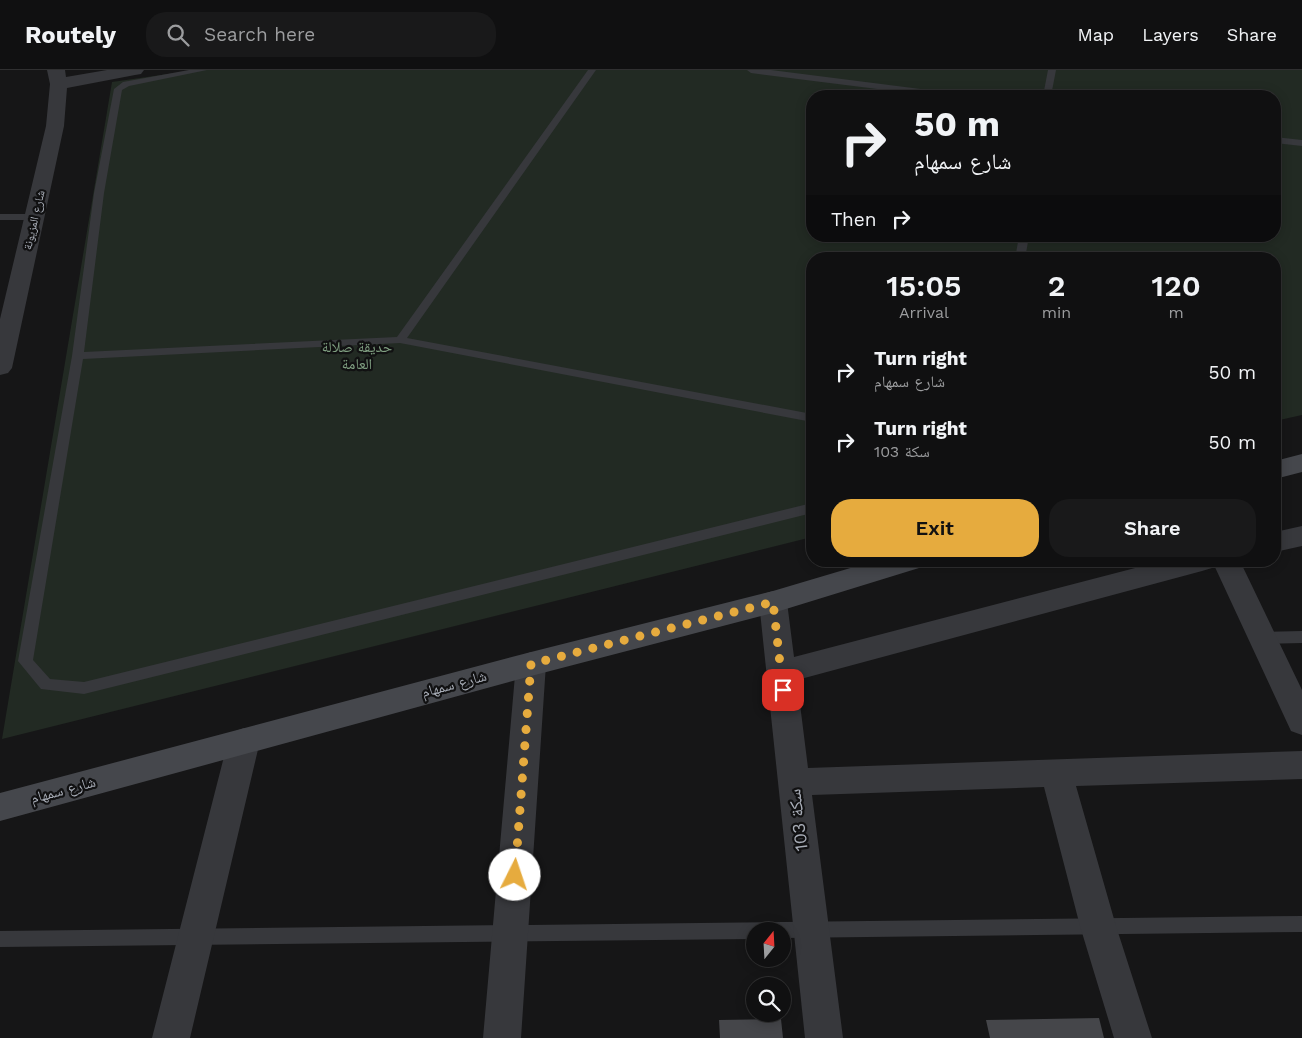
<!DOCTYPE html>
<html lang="en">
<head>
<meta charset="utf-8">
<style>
	body { margin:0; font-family:"Work Sans","Noto Naskh Arabic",sans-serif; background:#19191a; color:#f1f3f6; height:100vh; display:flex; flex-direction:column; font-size:19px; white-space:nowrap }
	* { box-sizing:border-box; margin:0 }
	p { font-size:16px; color:#9c9d9f }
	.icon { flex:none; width:28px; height:28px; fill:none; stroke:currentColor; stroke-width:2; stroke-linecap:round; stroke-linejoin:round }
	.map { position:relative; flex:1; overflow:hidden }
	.side { position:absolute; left:806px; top:182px; width:475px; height:315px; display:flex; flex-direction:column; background:#101011; border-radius:20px; box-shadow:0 2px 12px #0003,0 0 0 1px #303031 }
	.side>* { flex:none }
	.banner { position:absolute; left:806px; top:20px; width:475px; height:152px; border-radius:20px; box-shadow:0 2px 12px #0003,0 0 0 1px #303031; background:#101011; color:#f1f3f6; overflow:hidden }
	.needle { width:32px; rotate:18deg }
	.fabs { position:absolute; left:746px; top:852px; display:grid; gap:10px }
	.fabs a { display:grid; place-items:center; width:45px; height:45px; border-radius:50%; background:#101011; box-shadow:0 2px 12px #0003,0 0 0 1px #303031; font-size:25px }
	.pin { position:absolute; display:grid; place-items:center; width:42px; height:42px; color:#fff; margin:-21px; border-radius:10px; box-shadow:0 2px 8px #0006 }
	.me { position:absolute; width:55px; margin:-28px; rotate:4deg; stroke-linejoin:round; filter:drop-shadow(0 0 4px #0008) }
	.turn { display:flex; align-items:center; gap:18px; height:105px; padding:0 25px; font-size:22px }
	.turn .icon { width:65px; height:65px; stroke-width:2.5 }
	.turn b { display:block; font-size:35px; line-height:42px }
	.then { display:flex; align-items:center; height:48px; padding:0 25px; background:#0003; gap:10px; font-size:19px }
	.eta { display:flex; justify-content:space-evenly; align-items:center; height:85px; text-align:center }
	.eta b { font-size:30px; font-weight:600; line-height:35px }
	.action { display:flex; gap:10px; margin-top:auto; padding:10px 25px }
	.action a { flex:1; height:58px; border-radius:20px; background:#e6ab3e; color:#111; font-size:20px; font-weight:600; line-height:58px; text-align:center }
	.action a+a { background:#19191a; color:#f1f3f6 }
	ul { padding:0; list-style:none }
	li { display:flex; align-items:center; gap:15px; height:70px; padding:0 25px }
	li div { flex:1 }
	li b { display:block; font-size:19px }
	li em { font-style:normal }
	header { display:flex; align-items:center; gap:30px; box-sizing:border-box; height:70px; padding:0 25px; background:#101011; border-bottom:1px solid #303031 }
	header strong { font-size:24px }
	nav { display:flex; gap:28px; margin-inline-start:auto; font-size:18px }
	.search { width:350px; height:45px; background:#19191a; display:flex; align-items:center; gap:12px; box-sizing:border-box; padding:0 18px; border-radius:20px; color:#9c9d9f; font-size:19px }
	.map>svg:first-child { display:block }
</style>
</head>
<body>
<header>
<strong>Routely</strong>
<div class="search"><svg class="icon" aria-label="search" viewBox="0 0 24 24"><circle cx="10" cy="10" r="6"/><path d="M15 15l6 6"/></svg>Search here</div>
<nav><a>Map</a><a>Layers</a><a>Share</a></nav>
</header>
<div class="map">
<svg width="1302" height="968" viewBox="0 0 1302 968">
	<rect width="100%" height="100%" fill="#161617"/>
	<path fill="#222a23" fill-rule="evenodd" d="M196 0H1302V345L1275 351V189H812V467L2 669 112 12ZM812 26H1275V166H812Z"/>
	<path fill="#45464a" d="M1099 948 1104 968H990L986 950Z
		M781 949 783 968H720L719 950Z"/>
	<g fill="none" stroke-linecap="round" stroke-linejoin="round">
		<path fill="#37383c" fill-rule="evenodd" d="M189 0H207L129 16 122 20 104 123 84 282 397 267 588 0H596L407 268 812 344V352L400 273 83 289 33 590 50 609 84 612 812 433V443L84 624 41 619 18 591 72 286 94 123 114 19 123 12Z
			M747 0H771L952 23 956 26H933L751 3Z
			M1048 0H1056L1051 26H1043Z
			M1275 67 1302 70V76L1275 73Z
			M0 144H35L40 147 35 150H0Z
			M1019 166H1029L1025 189H1015Z
			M1302 561V573L1262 574 1257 572 1255 568 1257 564 1262 562Z
			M1302 846V862L782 868V861H755V869L0 877V861Z"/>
		<path fill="#37383c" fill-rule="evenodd" d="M47 0H65L66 7 107 0H144L141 4 135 5 67 18 64 56 12 298 8 303 0 305V249L46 56 50 14Z
			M1302 456V476L1275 482V462Z
			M1162 491H1240L1302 620V665L1291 661 1214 495 1212 498 1202 501 797 610 808 698 1302 681V709L1076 716 1116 856 1152 968H1114L1080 856 1044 717 812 725 843 968H805L759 532 763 524 773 521 783 524 787 532 794 587Z
			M531 582 542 586 546 594 521 968H483L516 594 520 586Z
			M244 658 255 662 260 671 190 968H152L228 671 233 662Z"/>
		<path fill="#45474c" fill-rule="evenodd" d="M1302 384V402L1275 409V391Z
			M874 491H923L919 498 773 543 531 606 0 751V723L531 582 773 521Z"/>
	</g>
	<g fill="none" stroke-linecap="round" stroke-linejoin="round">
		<path stroke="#e6ab3e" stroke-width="9" stroke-dasharray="0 16.2" d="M515 805 531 594 773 532 783 620"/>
	</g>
	<g text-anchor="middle" stroke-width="4.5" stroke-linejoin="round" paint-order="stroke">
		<g font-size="12" fill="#a8adb7" stroke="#111112">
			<text transform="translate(34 150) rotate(-77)" y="4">شارع المزيونة</text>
		</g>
		<g font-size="15" fill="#80a082" stroke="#111112">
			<text x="357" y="282">حديقة صلالة<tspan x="357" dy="17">العامة</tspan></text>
		</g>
		<g font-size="15" fill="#a8adb7" stroke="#111112">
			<text transform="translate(454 614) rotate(-15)" y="5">شارع سمهام</text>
			<text transform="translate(63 720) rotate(-15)" y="5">شارع سمهام</text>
		</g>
		<g font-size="18" fill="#a8adb7" stroke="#111112">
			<text transform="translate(798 750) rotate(-97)" y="6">سكة 103</text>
		</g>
	</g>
</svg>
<div class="fabs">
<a><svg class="needle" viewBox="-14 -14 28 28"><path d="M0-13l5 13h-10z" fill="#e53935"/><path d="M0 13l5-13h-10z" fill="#9c9d9f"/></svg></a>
<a><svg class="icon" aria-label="search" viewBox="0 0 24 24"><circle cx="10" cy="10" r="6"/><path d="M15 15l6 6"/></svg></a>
</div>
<div class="pin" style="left:783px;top:620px;background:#d93025"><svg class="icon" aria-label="arrive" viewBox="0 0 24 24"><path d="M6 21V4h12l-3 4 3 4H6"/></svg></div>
<svg class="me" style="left:515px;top:805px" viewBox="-20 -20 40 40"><circle r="19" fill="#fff"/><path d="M0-13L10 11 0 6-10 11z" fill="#e6ab3e"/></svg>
<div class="banner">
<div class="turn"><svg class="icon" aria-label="right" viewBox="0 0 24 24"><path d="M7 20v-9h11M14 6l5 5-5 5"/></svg><div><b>50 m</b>شارع سمهام</div></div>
<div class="then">Then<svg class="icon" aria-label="right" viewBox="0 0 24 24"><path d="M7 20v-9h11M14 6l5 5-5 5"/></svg></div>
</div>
<section class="side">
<div class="eta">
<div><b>15:05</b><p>Arrival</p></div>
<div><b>2</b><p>min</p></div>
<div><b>120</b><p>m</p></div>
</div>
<ul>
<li><svg class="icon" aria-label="right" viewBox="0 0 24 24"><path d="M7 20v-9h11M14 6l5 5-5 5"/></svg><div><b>Turn right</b><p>شارع سمهام</p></div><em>50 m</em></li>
<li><svg class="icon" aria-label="right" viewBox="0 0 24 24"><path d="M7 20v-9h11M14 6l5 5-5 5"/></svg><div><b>Turn right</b><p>سكة 103</p></div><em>50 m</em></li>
</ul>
<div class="action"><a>Exit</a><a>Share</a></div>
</section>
</div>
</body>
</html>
